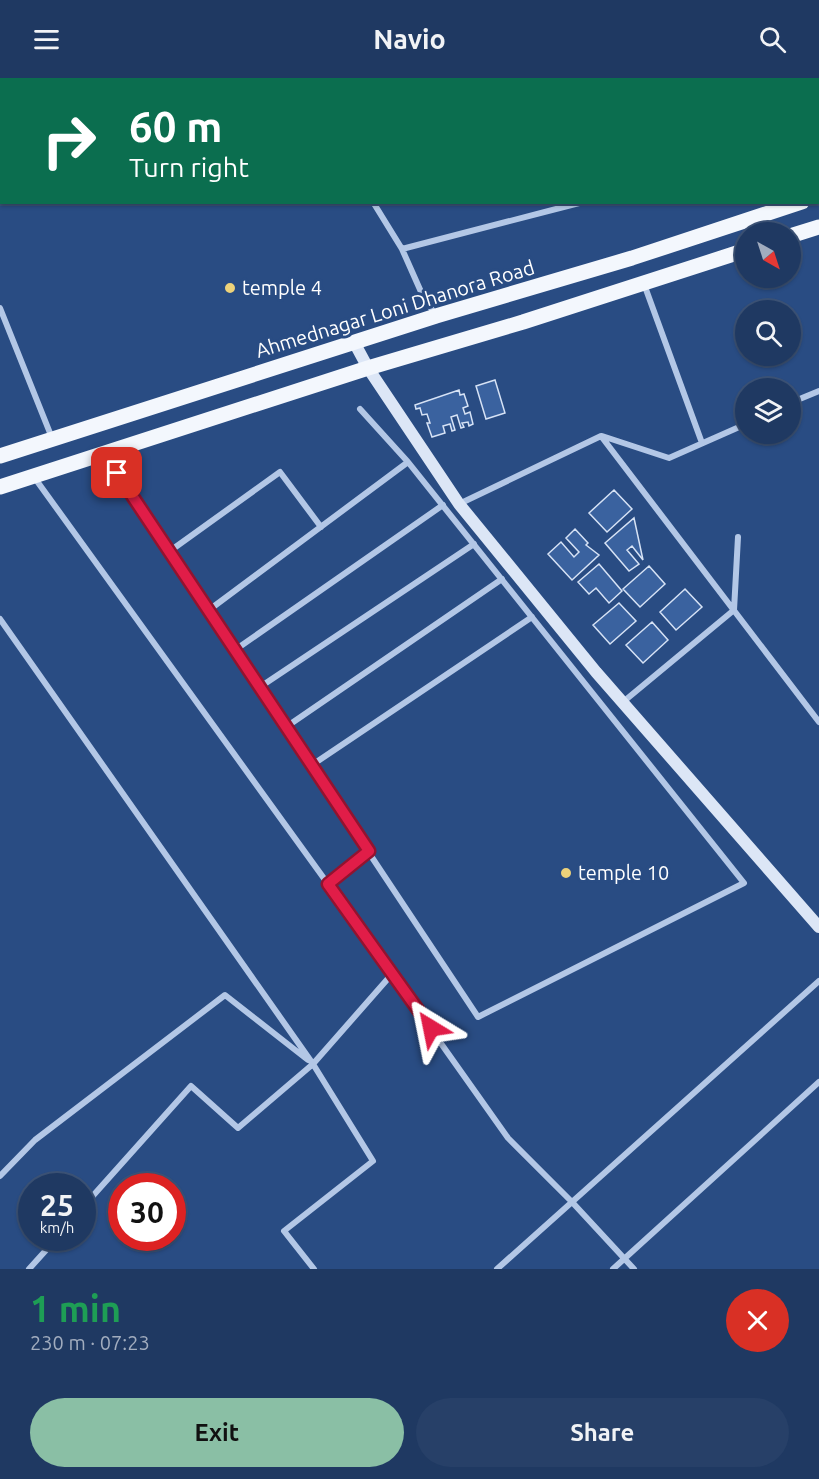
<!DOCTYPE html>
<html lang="en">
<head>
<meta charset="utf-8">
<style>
	body { margin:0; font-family:Ubuntu,sans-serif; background:#274068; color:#f1f3f6; height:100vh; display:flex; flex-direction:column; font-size:22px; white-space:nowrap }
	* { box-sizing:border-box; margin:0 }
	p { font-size:20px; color:#a1acbe }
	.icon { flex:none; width:33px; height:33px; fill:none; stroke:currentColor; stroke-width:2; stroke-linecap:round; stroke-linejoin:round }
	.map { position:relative; height:1191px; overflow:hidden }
	.drawer { display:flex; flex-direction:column; background:#1f3962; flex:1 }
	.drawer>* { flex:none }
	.guide { position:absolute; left:0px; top:0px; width:819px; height:126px; box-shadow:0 2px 4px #0004,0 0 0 2px #3c5377; background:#0b6e4f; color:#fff; overflow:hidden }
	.needle { width:39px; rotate:141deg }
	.tools { position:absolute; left:735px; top:144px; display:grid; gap:12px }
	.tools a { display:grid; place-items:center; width:66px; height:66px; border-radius:50%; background:#1f3962; box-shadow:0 2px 4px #0004,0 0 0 2px #3c5377; font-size:30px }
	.speed { position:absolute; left:18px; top:1095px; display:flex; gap:12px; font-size:30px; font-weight:700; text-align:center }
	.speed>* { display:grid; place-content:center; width:78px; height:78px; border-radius:50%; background:#1f3962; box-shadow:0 2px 4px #0004,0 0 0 2px #3c5377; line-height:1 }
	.speed small { font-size:15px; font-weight:400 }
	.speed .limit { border:9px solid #d22; background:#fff; color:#111 }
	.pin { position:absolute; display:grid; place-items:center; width:51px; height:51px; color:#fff; margin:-26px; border-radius:12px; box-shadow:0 3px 9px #0006 }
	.me { position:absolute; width:66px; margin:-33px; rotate:325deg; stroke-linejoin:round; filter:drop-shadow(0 0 4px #0008) }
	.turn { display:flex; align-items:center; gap:21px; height:126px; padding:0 30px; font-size:27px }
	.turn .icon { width:78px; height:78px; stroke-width:2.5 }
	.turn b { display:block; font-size:42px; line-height:51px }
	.round { display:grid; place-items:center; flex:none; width:63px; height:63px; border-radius:32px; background:#274068 }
	.summary { display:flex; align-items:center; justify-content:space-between; height:102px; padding:0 30px }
	h1 { font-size:36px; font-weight:600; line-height:45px; color:#1e9e55 }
	.primary-button { display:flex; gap:12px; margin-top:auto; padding:12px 30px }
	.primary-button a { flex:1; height:69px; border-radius:36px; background:#8abfa5; color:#111; font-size:24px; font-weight:600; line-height:69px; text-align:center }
	.primary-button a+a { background:#274068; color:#f1f3f6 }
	header { display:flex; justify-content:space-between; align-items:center; height:78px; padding:0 30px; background:#1f3962; font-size:27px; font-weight:600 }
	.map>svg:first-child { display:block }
</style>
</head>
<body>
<header><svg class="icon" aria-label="menu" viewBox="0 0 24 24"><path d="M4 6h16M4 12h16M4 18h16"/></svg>Navio<svg class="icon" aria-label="search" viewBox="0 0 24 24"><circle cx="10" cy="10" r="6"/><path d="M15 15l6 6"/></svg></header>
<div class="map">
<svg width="819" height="1191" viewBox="0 0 819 1191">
	<rect width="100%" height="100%" fill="#294c83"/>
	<path fill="#3a629f" stroke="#d6e2f5" stroke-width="1.5" d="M495 302 505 335 486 341 476 308Z
		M459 312 460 317 464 316 468 328 463 330 465 336 470 334 473 346 469 348 468 344 462 345 464 349 461 350 457 337 451 339 455 352 452 353 450 346 443 348 445 355 432 359 427 345H430L427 336 422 337 420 330 416 331 415 327Z
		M614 412 632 431 607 454 589 435Z
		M634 440 643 482 632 468 627 472 639 486 629 493 605 465Z
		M575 451 588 465 586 467 599 477 572 502 548 476 561 464 574 479 579 474 566 460Z
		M599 486 622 513 609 525 596 510 589 516 578 504Z
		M649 488 665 506 640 529 623 511Z
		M685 511 702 529 676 552 660 534Z
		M619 525 636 543 610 566 593 547Z
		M652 544 668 562 643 585 626 567Z"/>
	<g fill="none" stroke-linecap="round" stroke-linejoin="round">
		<path stroke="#b3c7e6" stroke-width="6" d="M292 0 293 2
			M710 0 711 2
			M373 124 402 171 422 216 436 238
			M402 171 583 124
			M644 206 702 365
			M0 230 52 360
			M790 325 819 313
			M602 358 669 380 746 346
			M104 376 478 939 744 805 408 384 360 331
			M34 399 328 806 508 1060 572 1124 634 1191
			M459 426 601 358 819 644
			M170 473 280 394 321 449
			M209 532 408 384
			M0 541 313 986 392 896
			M235 572 443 427
			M260 609 474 466
			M623 624 734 532 738 459
			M286 649 502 501
			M312 687 532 539
			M328 806 369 773
			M0 1098 35 1062 225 917 308 982
			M82 1130 191 1008 238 1050 313 986 373 1083 284 1153 314 1191
			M29 1191 57 1160
			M497 1191 819 903
			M613 1191 819 1004"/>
		<path stroke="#dce6f6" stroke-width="12" d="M354 264 368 290 459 426 596 594 819 849"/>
		<path stroke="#f3f7fd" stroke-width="15" d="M818 120 819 119
			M790 158 819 149
			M0 378 436 238 632 180 802 124
			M0 409 368 290 523 244 746 172"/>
	</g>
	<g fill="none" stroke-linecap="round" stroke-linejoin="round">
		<defs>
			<path id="route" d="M117 395 369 773 328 806 431 950"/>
		</defs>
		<use href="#route" stroke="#92132f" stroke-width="15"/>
		<use href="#route" stroke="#e11d48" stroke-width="10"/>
	</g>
	<g fill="#edd27a" stroke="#294c83" stroke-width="2">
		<circle cx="230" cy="210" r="6"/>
		<circle cx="566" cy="795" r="6"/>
	</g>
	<g text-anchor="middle" stroke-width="6" stroke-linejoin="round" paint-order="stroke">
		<g font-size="20" fill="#fff" stroke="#294c83" text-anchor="start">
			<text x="242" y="217">temple 4</text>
			<text x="578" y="802">temple 10</text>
		</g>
		<g font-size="20" fill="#fff" stroke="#294c83">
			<text transform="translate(395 231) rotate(-17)" y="7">Ahmednagar Loni Dhanora Road</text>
		</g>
	</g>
</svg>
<div class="tools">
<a><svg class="needle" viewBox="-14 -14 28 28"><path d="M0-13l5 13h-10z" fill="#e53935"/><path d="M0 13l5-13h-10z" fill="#a1acbe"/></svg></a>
<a><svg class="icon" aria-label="search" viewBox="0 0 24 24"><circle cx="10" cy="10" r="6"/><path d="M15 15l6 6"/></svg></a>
<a><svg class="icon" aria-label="layers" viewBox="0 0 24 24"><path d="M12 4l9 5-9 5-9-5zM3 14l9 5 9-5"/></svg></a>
</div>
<div class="speed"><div>25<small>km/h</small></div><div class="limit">30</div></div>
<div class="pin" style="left:117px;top:395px;background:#d93025"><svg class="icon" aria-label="arrive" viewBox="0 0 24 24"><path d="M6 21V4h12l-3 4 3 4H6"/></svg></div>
<svg class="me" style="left:431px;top:950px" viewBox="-20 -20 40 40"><path d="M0-17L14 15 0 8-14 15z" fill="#e11d48" stroke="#fff" stroke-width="4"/></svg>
<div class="guide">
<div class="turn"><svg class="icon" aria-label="right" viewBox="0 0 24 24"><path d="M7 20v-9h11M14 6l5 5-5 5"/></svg><div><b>60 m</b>Turn right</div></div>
</div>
</div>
<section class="drawer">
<div class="summary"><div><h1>1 min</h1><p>230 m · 07:23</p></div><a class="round" style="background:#d93025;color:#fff"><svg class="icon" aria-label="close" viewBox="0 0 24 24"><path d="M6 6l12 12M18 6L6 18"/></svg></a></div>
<div class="primary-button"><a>Exit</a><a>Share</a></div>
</section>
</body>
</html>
